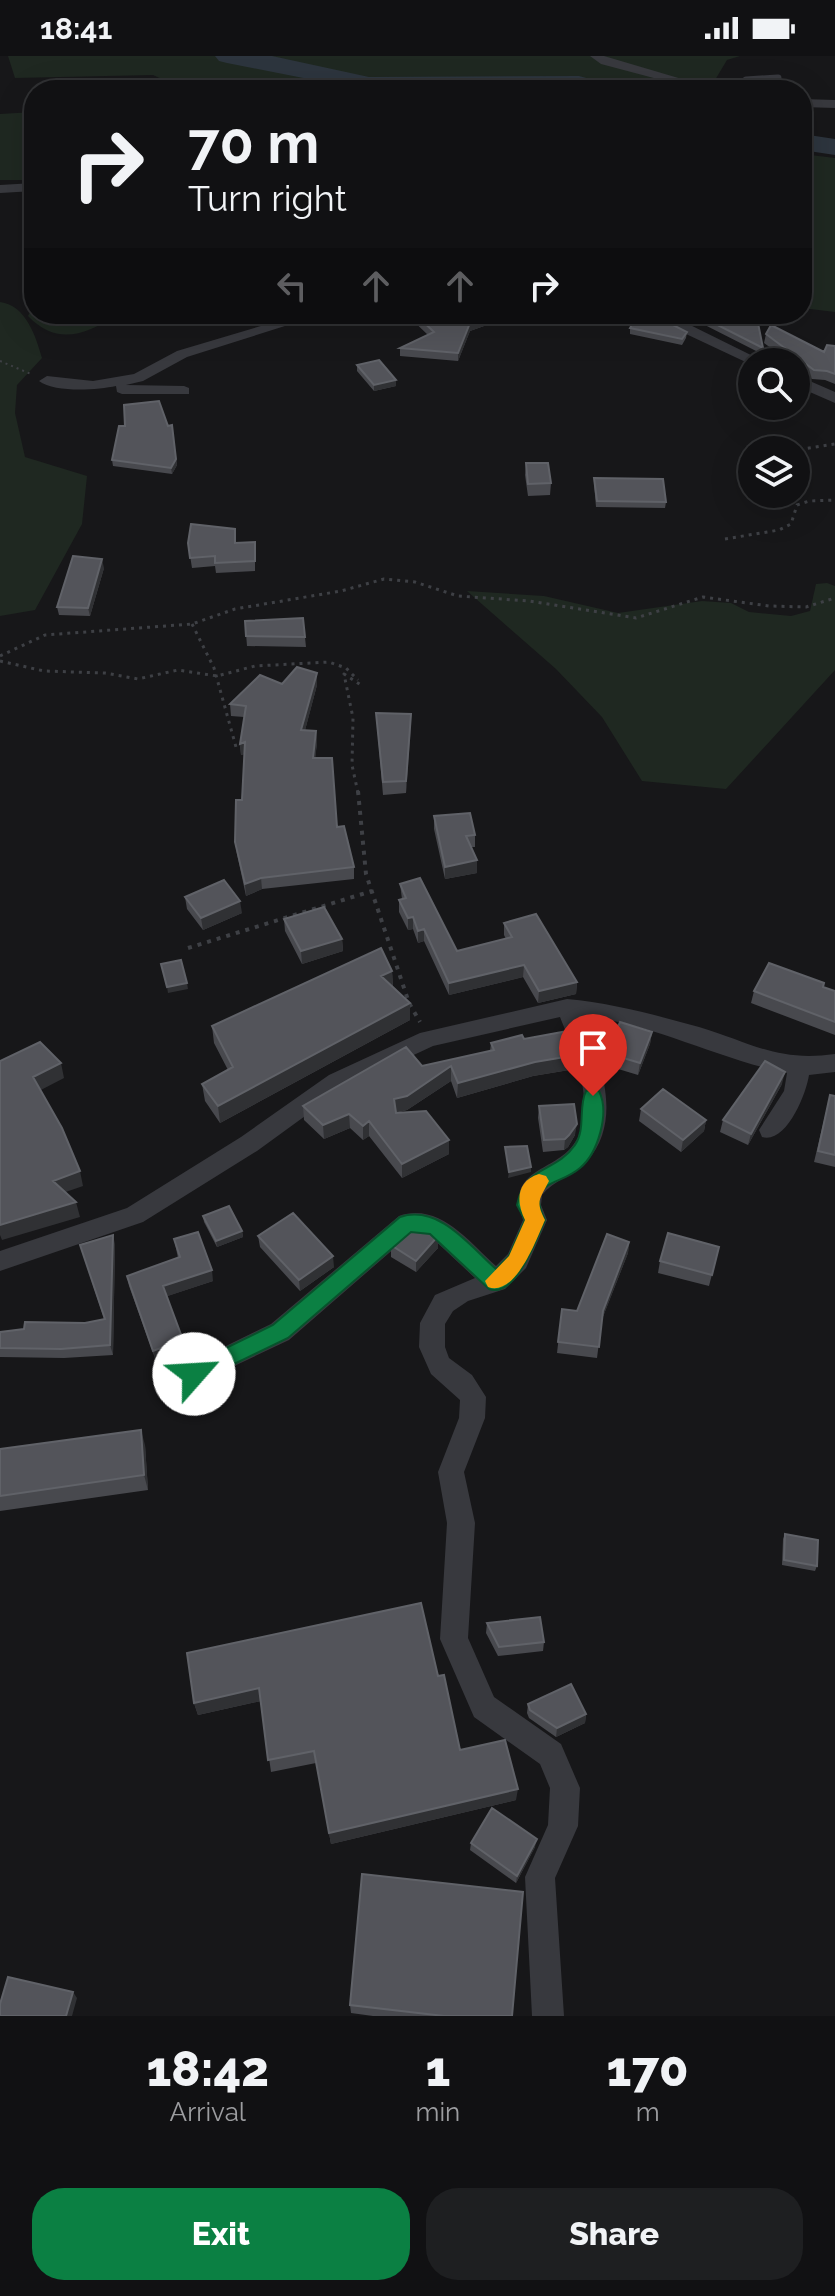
<!DOCTYPE html>
<html lang="en">
<head>
<meta charset="utf-8">
<style>
	body { margin:0; font-family:Raleway,sans-serif; background:#1e1f21; color:#f1f3f6; height:100vh; display:flex; flex-direction:column; font-size:30px; white-space:nowrap }
	* { box-sizing:border-box; margin:0 }
	p { font-size:26px; color:#9c9da0 }
	.icon { flex:none; width:44px; height:44px; fill:none; stroke:currentColor; stroke-width:2; stroke-linecap:round; stroke-linejoin:round }
	.map { position:relative; height:1960px; overflow:hidden }
	.drawer { display:flex; flex-direction:column; background:#111113; flex:1 }
	.drawer>* { flex:none }
	.guide { position:absolute; left:24px; top:24px; width:788px; height:244px; border-radius:32px; box-shadow:0 8px 32px #0002,0 0 0 2px #303133; background:#111113; color:#f1f3f6; overflow:hidden }
	.fabs { position:absolute; left:738px; top:292px; display:grid; gap:16px }
	.fabs a { display:grid; place-items:center; width:72px; height:72px; border-radius:50%; background:#111113; box-shadow:0 8px 32px #0002,0 0 0 2px #303133; font-size:40px }
	.pin { position:absolute; display:grid; place-items:center; width:68px; height:68px; color:#fff; margin:-82px -34px; border-radius:50% 50% 50% 0; rotate:-45deg; box-shadow:0 0 8px #0007 }
	.pin .icon { rotate:45deg }
	.me { position:absolute; width:88px; margin:-44px; rotate:64deg; stroke-linejoin:round; filter:drop-shadow(0 0 6px #0008) }
	.turn { display:flex; align-items:center; gap:28px; height:168px; padding:0 32px; font-size:36px }
	.turn .icon { width:104px; height:104px; stroke-width:2.5 }
	.turn b { display:block; font-size:56px; line-height:68px }
	.lanes { display:flex; align-items:center; height:76px; padding:0 32px; background:#0003; justify-content:center; gap:40px; direction:ltr }
	.lanes .off { opacity:.35 }
	.eta { display:flex; justify-content:space-evenly; align-items:center; height:136px; text-align:center }
	.eta b { font-size:48px; font-weight:800; line-height:56px }
	.action { display:flex; gap:16px; margin-top:auto; padding:16px 32px }
	.action a { flex:1; height:92px; border-radius:32px; background:#0b8043; color:#fff; font-size:32px; font-weight:800; line-height:92px; text-align:center }
	.action a+a { background:#1e1f21; color:#f1f3f6 }
	.status { display:flex; justify-content:space-between; align-items:center; height:56px; padding:0 40px; background:#111113; direction:ltr }
	.status svg { height:22px; fill:currentColor }
	.map>svg:first-child { display:block }
</style>
</head>
<body>
<div class="status"><b>18:41</b><svg viewBox="0 0 49 12"><path d="M0 12V9h3v3zM5 12V6h3v6zM10 12V3h3v9zM15 12V0h3v12zM26 1h20v11H26zM47 4h2v5h-2z"/></svg></div>
<div class="map">
<svg width="835" height="1960" viewBox="0 0 835 1960">
	<rect width="100%" height="100%" fill="#171719"/>
	<path fill="#1f2821" d="M8 0H740L727 4 709 34H159L175 29 153 19 15 22Z
		M34 56V124H0V58Z
		M802 98 835 102V256L802 252Z
		M0 246C26 249 36 281 42 302L17 329 15 357 25 401 87 420 82 468 35 554 0 560Z
		M34 249V258L116 260C84 279 57 290 28 260Z
		M827 527 835 530V614L726 733 642 725 602 661 556 613 467 535 544 540 618 557 702 545 731 547 749 556 791 560 810 555 816 528Z"/>
	<g fill="none" stroke-linecap="round" stroke-linejoin="round">
		<path fill="#2d353e" fill-rule="evenodd" d="M215 0H272L369 21 579 20 612 29 615 34H364L227 7 219 5Z
			M802 78 835 83V99L802 94Z"/>
		<path stroke="#3e4045" stroke-width="2" stroke-dasharray="2 4" stroke-linecap="butt" d="M0 305 31 318"/>
		<path stroke="#3e4045" stroke-width="3" stroke-dasharray="3 5" stroke-linecap="butt" d="M768 392 797 394 835 388
			M725 483 779 474 791 468 797 449 809 445 835 444
			M192 568 214 612 236 691
			M0 600 45 579 192 568 235 553 341 535 384 523 415 526 458 540 529 545 636 562 703 541 769 550 806 551 835 542
			M0 605 44 615 105 617 138 623 178 614 217 620 255 610 329 606 346 612 358 624
			M358 737 352 709 353 662 344 618 361 629"/>
		<path stroke="#3e4045" stroke-width="4" stroke-dasharray="4 6" stroke-linecap="butt" d="M358 735 366 818 409 947 420 966
			M188 892 372 835"/>
		<path stroke="#38393e" stroke-width="7" d="M734 34 746 24 778 22"/>
		<path fill="#38393e" fill-rule="evenodd" d="M590 0H604L719 34H699L601 8Z
			M802 43 835 44V52L802 51Z
			M34 127V135L0 137V129Z
			M301 258H323L187 301 143 325 126 329 184 330 189 332V338H122L117 336 116 330C97 334 55 337 39 325L47 320 93 325 134 318 177 295Z
			M625 258H654L678 263 765 306H752V309L669 270 627 261Z
			M796 319 835 336V347L796 330Z
			M567 943C612 947 655 959 699 971 752 987 777 1006 835 998V1016L809 1019C806 1039 786 1088 762 1081L759 1074 784 1035 787 1017C717 1003 653 967 582 960 600 1004 624 1064 587 1105 575 1119 554 1124 542 1139L541 1149 547 1164 526 1212 505 1233 468 1245 453 1255 445 1268V1291L449 1302 472 1319 486 1341 485 1362 464 1416 475 1467 468 1582 494 1641 561 1688 580 1732 578 1770 555 1822 564 1960H532L525 1821 548 1769 550 1732 540 1708 474 1661 440 1583 447 1467 438 1416 459 1362 460 1344 431 1318 419 1291 420 1267 435 1239 475 1222 429 1179 412 1177 289 1284 194 1329 185 1326 181 1318 185 1310 271 1268 399 1160C439 1146 469 1186 496 1210L508 1198 523 1164C504 1108 561 1118 578 1081 595 1043 574 996 560 961L433 990 345 1031 257 1095 143 1166 0 1215V1195L127 1152 241 1081 329 1019 420 977Z"/>
	</g>
	<path fill="#48494e" d="M406 258H518L470 275 458 305 400 300V292L428 279Z
		M665 258H731L763 292 762 298 697 265 695 268 679 260Z
		M630 272 687 276 686 282 682 289 630 278Z
		M766 278 824 296 835 290V328L825 324 812 323 796 311V306H790L764 287Z
		M357 309 396 330 374 335 357 315Z
		M172 369 177 409 172 418 113 410 112 404 168 370Z
		M526 407 551 427 550 439 528 440 525 419Z
		M594 422 666 446 665 452 596 451 594 428Z
		M188 487H236L255 496V515L216 517 215 510 192 512Z
		M104 512 90 560 59 559 57 551Z
		M303 562 306 591 247 590 245 565Z
		M282 628 317 629 305 674 316 675 317 687 315 702 337 771 354 811V823L262 833 246 840 237 798 235 786 242 744 244 698 241 699 240 688 244 661 231 660 230 648Z
		M376 657 411 658 406 737 383 739Z
		M434 760 475 779V791H471L477 804V817L445 823 434 773Z
		M400 828 457 895 506 883 504 879V867L577 926 576 938 538 947 523 921 449 939 424 885 418 887 413 873 408 874 399 856V844L402 843Z
		M185 841 242 857 203 874 187 853Z
		M284 863 342 883 343 895 302 908 285 875Z
		M392 915 393 931 410 964 220 1067 205 1045 202 1028 228 1014 214 987 212 970Z
		M824 927 823 931 835 935V979L751 947 754 935Z
		M652 976 650 988 638 1019 605 1009 607 997Z
		M524 983 577 999 575 1013 533 1020 457 1042 451 1025 407 1054 396 1057 449 1098 402 1122 369 1080 363 1084 350 1072 324 1083 304 1064 303 1050 422 1010 490 995 491 987Z
		M782 1028 748 1089 720 1076 723 1064Z
		M830 1039 835 1040V1111L814 1106Z
		M539 1050 575 1079 568 1091 564 1094 543 1096 538 1062Z
		M641 1053 706 1064 704 1075 681 1096 639 1065Z
		M203 1160 242 1175 243 1181 217 1191 204 1166Z
		M258 1180 334 1211 300 1235 260 1191Z
		M174 1183 213 1225 167 1240 185 1294 156 1305 129 1230 127 1220 178 1202Z
		M629 1186 628 1197 602 1263 597 1302 557 1297 562 1253 577 1255Z
		M115 1188 113 1299 64 1302 0 1301V1276L85 1267 104 1263 80 1189Z
		M391 1189 438 1192 416 1216 391 1201Z
		M719 1191 709 1230 658 1217 660 1205Z
		M145 1389 148 1434 0 1455V1393Z
		M785 1478 817 1510 815 1515 782 1509 783 1483Z
		M487 1567 544 1586 543 1595 498 1600 486 1577Z
		M438 1620 460 1694 516 1744 331 1788 316 1707 271 1716 261 1645 198 1659 194 1647Z
		M528 1648 586 1658 585 1667 556 1681 529 1662 527 1657Z
		M471 1787 535 1791 516 1827 470 1794Z
		M350 1949 512 1960H373L351 1957Z"/>
	<path fill="#303134" d="M495 258H518L470 275 458 305V297L470 267Z
		M396 324V330L374 335V329Z
		M176 403 177 409 172 418 171 412Z
		M102 503 104 512 90 560 88 552Z
		M317 617V629L302 686 301 674Z
		M411 658V670L406 737V725Z
		M316 675 317 687 314 714 313 702Z
		M245 686 246 698 241 699 240 688Z
		M477 804V817L445 823V811Z
		M261 822 262 833 246 840 245 828Z
		M240 845 242 857 203 874 201 862Z
		M413 861V873L408 874V862Z
		M424 873V885L418 887V875Z
		M342 883 343 895 302 908 301 895Z
		M524 909 523 921 449 939V927Z
		M392 915 393 933 381 920Z
		M577 926 576 938 538 947 539 935Z
		M187 927 188 933 168 937 167 931Z
		M410 947V964L220 1067 218 1050Z
		M652 976 650 988 638 1019 640 1007Z
		M577 999 575 1013 533 1020 457 1042 458 1027 535 1006Z
		M61 1007 64 1022 37 1036 33 1021Z
		M451 1010V1025L407 1054 394 1057V1043Z
		M785 1016 782 1028 748 1089 751 1078Z
		M349 1058 350 1072 324 1083 323 1069Z
		M706 1064 704 1075 681 1096 683 1084Z
		M369 1065V1080L363 1084V1070Z
		M577 1068 575 1079 568 1091 564 1094 565 1083Z
		M449 1084V1098L402 1122V1108Z
		M531 1111V1116L508 1122 509 1116Z
		M80 1115 83 1130 57 1139 53 1125Z
		M76 1146 80 1161 2 1184 0 1179V1169Z
		M242 1175 243 1181 217 1191 216 1185Z
		M113 1179 115 1188 113 1299 110 1289Z
		M438 1180V1192L416 1216V1205Z
		M629 1186 628 1197 601 1266 603 1255Z
		M333 1200 334 1211 300 1235 299 1224Z
		M212 1214 213 1225 165 1241 163 1230Z
		M183 1284 185 1294 156 1305 153 1295Z
		M141 1374 145 1389 148 1434 144 1419Z
		M259 1632 261 1645 198 1659 194 1647Z
		M586 1658 585 1667 556 1681 557 1672Z
		M518 1733 516 1744 331 1788 329 1777Z
		M537 1783 535 1791 516 1827 517 1820Z
		M73 1936 77 1942 72 1960H66Z"/>
	<path fill="#53545a" stroke="#606268" stroke-width="2" d="M415 258H495L470 267 458 297 400 292 434 276Z
		M687 258H731L758 267 763 292 698 259 696 262Z
		M637 260 669 267 687 276 682 283 630 272Z
		M771 269 824 296 827 289 835 290V318L827 315 814 314 766 278Z
		M379 304 396 324 374 329 357 309Z
		M159 345 168 370 172 369 176 403 171 412 112 404 119 370H125L124 349Z
		M526 407H548L551 427 528 428Z
		M594 422 663 423 666 446 597 445Z
		M191 468 235 473V487L255 486V505L215 507V500L190 502 188 487Z
		M73 500 102 503 88 552 57 551Z
		M303 562 305 581 246 580 245 565Z
		M297 611 317 617 301 674 316 675 313 702H332L337 771 344 770 354 811 261 822 245 828 235 786 236 744H242L245 686 240 688 246 650 230 648 260 619 282 628Z
		M376 657 411 658 406 725 383 726Z
		M470 757 475 779 466 780 477 804 445 811 434 760Z
		M420 822 457 895 512 881 504 867 536 858 577 926 539 935 524 909 449 927 424 873 418 875 413 861 408 862 399 844 406 842 400 828Z
		M224 824 240 845 201 862 185 841Z
		M324 851 342 883 301 895 284 863Z
		M381 892 392 915 381 920 410 947 218 1050 202 1028 233 1011 212 970Z
		M181 904 187 927 167 931 161 908Z
		M769 907 824 927 823 931 835 935V966L754 935Z
		M620 966 652 976 640 1007 607 997Z
		M568 975 577 999 535 1006 458 1027 451 1010 407 1040 394 1043 396 1057 426 1055 449 1084 402 1108 369 1065 363 1070 349 1058 323 1069 303 1050 406 991 422 1010 494 994 491 987 522 979 524 983Z
		M40 986 61 1007 33 1021 62 1072 80 1115 53 1125 76 1146 0 1169V1005Z
		M765 1005 785 1016 751 1078 723 1064Z
		M663 1033 706 1064 683 1084 641 1053Z
		M830 1039 835 1040V1099L818 1095Z
		M574 1048 577 1068 569 1079 565 1083 544 1084 539 1050Z
		M527 1090 531 1111 509 1116 505 1091Z
		M229 1150 242 1175 216 1185 203 1160Z
		M293 1157 333 1200 299 1224 258 1180Z
		M413 1169 428 1171 438 1180 416 1205 391 1189Z
		M198 1176 212 1214 163 1230 183 1284 153 1295 127 1220 180 1201 174 1183Z
		M668 1177 719 1191 712 1219 660 1205Z
		M607 1178 629 1186 603 1255 599 1291 558 1286 562 1253 577 1255Z
		M113 1179 110 1289 61 1293 0 1292V1276L24 1273 25 1266 85 1267 105 1263 80 1189Z
		M141 1374 144 1419 0 1440V1393Z
		M785 1478 818 1484 817 1510 784 1504Z
		M421 1547 438 1620 444 1619 460 1694 505 1684 518 1733 329 1777 314 1695 268 1704 259 1632 194 1647 187 1597Z
		M540 1561 544 1586 499 1591 487 1567Z
		M571 1628 586 1658 557 1672 530 1654 528 1648Z
		M492 1752 537 1783 517 1820 471 1787Z
		M362 1818 523 1836 512 1960H444L350 1949Z
		M8 1921 73 1936 66 1960H0V1948Z"/>
	<path fill="#0b8043" stroke="#07532c" stroke-width="2" d="M593 1033 599 1035C610 1057 598 1097 580 1112 558 1131 525 1124 545 1164 536 1184 516 1242 489 1233L430 1178 411 1176 288 1282 201 1324 194 1327 187 1324 183 1318 187 1311 273 1269 400 1161C439 1148 470 1190 496 1213L509 1200 525 1164 517 1149C525 1108 555 1118 575 1089 586 1073 578 1051 586 1035Z"/>
	<path fill="#f59e0b" d="M539 1118 546 1120 549 1125C540 1143 535 1145 545 1164 536 1184 516 1241 488 1231L485 1225 509 1200 525 1164C516 1146 516 1125 539 1118Z"/>
</svg>
<div class="fabs">
<a><svg class="icon" aria-label="search" viewBox="0 0 24 24"><circle cx="10" cy="10" r="6"/><path d="M15 15l6 6"/></svg></a>
<a><svg class="icon" aria-label="layers" viewBox="0 0 24 24"><path d="M12 4l9 5-9 5-9-5zM3 14l9 5 9-5"/></svg></a>
</div>
<div class="pin" style="left:593px;top:1040px;background:#d93025"><svg class="icon" aria-label="arrive" viewBox="0 0 24 24"><path d="M6 21V4h12l-3 4 3 4H6"/></svg></div>
<svg class="me" style="left:194px;top:1318px" viewBox="-20 -20 40 40"><circle r="19" fill="#fff"/><path d="M0-13L10 11 0 6-10 11z" fill="#0b8043"/></svg>
<div class="guide">
<div class="turn"><svg class="icon" aria-label="right" viewBox="0 0 24 24"><path d="M7 20v-9h11M14 6l5 5-5 5"/></svg><div><b>70 m</b>Turn right</div></div>
<div class="lanes"><svg class="icon off" aria-label="left" viewBox="0 0 24 24"><path d="M17 20v-9H6M10 6l-5 5 5 5"/></svg><svg class="icon off" aria-label="ahead" viewBox="0 0 24 24"><path d="M12 20V5M6 11l6-6 6 6"/></svg><svg class="icon off" aria-label="ahead" viewBox="0 0 24 24"><path d="M12 20V5M6 11l6-6 6 6"/></svg><svg class="icon" aria-label="right" viewBox="0 0 24 24"><path d="M7 20v-9h11M14 6l5 5-5 5"/></svg></div>
</div>
</div>
<section class="drawer">
<div class="eta">
<div><b>18:42</b><p>Arrival</p></div>
<div><b>1</b><p>min</p></div>
<div><b>170</b><p>m</p></div>
</div>
<div class="action"><a>Exit</a><a>Share</a></div>
</section>
</body>
</html>
